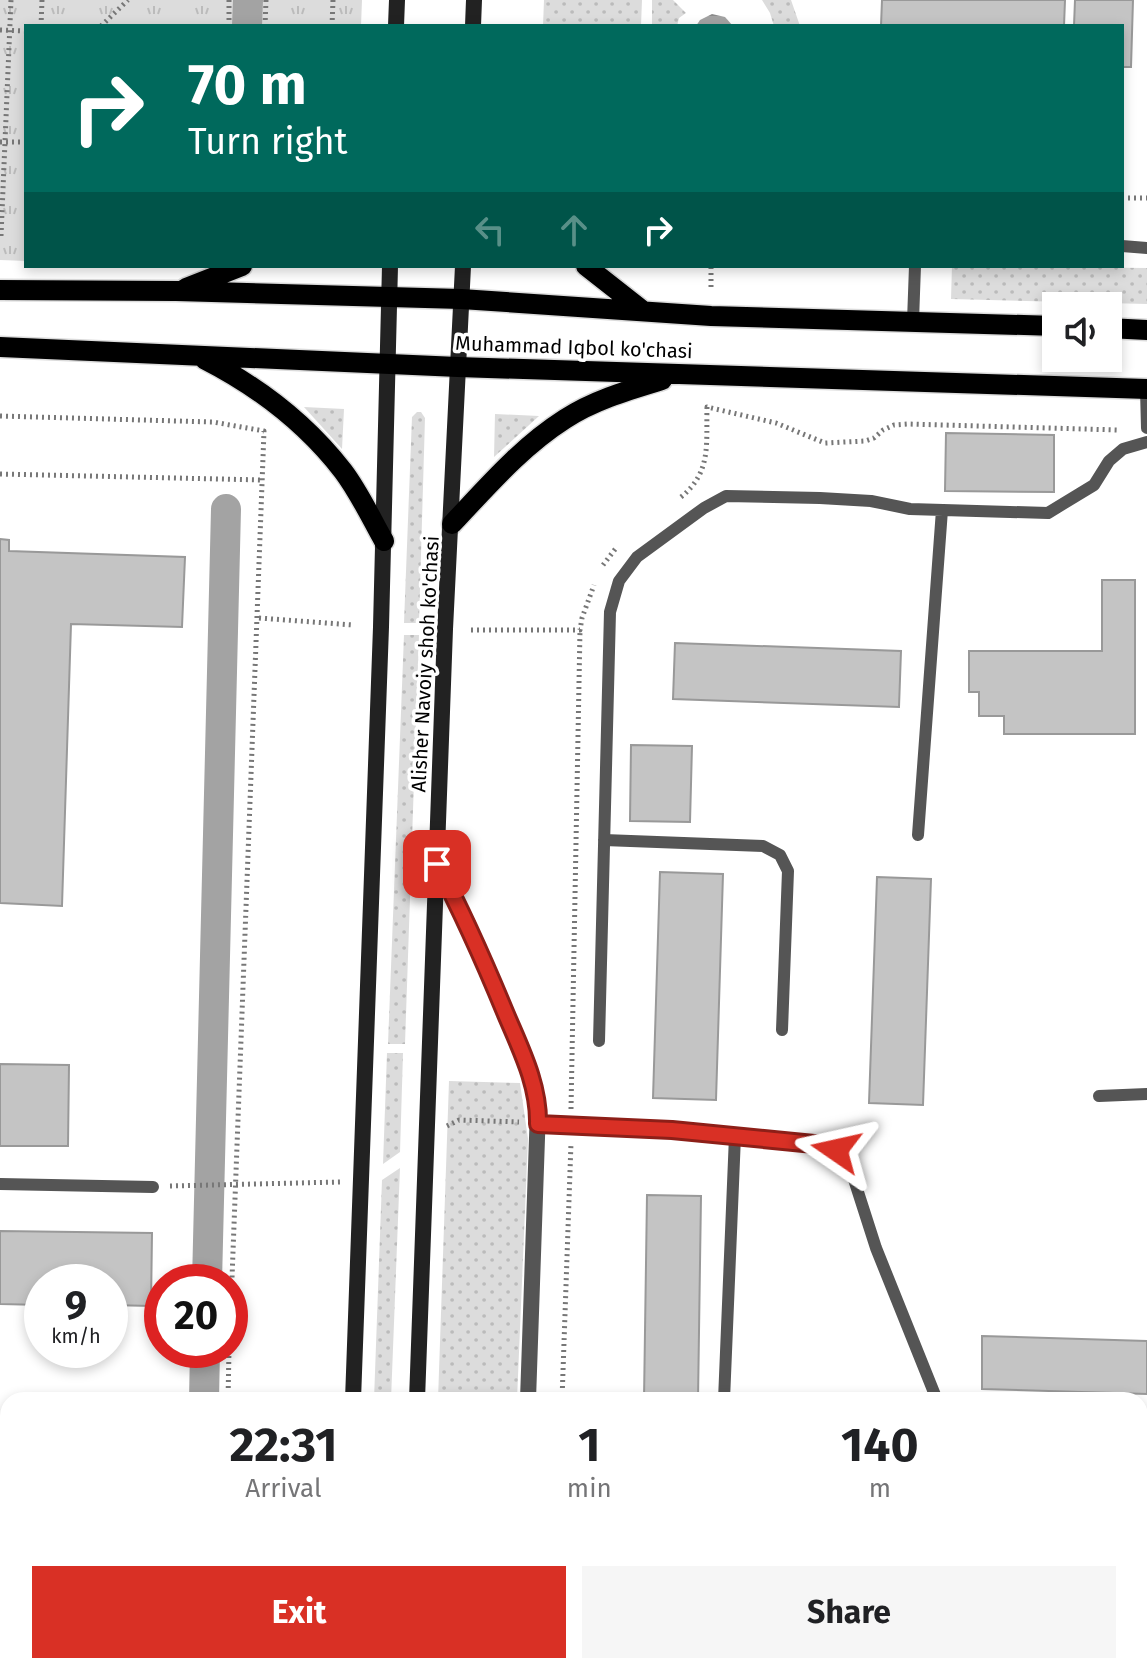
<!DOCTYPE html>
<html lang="en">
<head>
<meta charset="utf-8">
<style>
	body { margin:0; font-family:"Fira Sans",sans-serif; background:#f6f6f6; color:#202124; height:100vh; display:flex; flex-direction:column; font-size:30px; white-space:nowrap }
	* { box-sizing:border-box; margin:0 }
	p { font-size:26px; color:#757577 }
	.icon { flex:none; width:44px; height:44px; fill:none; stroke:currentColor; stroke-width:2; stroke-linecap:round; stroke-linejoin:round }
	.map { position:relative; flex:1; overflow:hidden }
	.side { position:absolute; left:0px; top:1392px; width:1148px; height:282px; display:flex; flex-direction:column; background:#fff; border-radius:24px 24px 0 0; box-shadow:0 4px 12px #0003 }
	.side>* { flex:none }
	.guide { position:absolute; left:24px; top:24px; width:1100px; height:244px; border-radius:0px; box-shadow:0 4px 12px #0003; background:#00695c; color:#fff; overflow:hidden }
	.tools { position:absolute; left:1042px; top:292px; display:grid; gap:16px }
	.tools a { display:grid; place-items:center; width:80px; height:80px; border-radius:0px; background:#fff; box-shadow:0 4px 12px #0003; font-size:40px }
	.speed { position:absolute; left:24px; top:1264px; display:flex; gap:16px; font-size:40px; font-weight:700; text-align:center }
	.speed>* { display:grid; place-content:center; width:104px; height:104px; border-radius:50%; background:#fff; box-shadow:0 4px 12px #0003; line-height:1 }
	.speed small { font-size:20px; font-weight:400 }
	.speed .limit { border:12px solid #d22; background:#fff; color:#111 }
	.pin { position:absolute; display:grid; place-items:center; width:68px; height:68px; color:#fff; margin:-34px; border-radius:16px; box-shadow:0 4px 12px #0006 }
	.me { position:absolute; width:88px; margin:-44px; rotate:281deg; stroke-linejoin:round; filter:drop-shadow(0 0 6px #0008) }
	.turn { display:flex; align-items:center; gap:28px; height:168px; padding:0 32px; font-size:36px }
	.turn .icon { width:104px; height:104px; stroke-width:2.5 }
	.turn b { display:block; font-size:56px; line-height:68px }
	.lanes { display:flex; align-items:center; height:76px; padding:0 32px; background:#0003; justify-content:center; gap:40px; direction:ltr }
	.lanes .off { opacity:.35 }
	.eta { display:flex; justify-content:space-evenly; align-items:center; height:136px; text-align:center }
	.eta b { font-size:48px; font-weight:700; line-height:56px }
	.cta { display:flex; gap:16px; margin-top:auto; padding:16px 32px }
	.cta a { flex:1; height:92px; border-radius:0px; background:#d93025; color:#fff; font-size:32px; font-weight:700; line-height:92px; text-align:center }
	.cta a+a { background:#f6f6f6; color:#202124 }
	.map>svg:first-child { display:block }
</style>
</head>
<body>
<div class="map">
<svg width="1147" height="1673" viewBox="0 0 1147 1673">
	<defs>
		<pattern id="grass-dots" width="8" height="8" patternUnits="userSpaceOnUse" patternTransform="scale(2)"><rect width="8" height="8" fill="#dcdcdc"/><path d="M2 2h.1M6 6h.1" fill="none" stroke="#bbb" stroke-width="1.8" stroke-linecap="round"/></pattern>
		<pattern id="park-tufts" width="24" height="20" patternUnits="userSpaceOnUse" patternTransform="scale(2)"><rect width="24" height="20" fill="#dcdcdc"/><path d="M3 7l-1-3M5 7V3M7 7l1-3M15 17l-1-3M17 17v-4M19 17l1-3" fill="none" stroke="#bbb"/></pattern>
		<pattern id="water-rules" width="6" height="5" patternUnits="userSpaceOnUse" patternTransform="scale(2)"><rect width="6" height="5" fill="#a3a3a3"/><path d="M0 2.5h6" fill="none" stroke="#8b8b8b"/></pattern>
	</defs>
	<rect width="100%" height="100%" fill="#fff"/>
	<path fill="url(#grass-dots)" d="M544 0H642L641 26H543Z
		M652 0H673L686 13 679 18 677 26H652Z
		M762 0H791L800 26H774L770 13Z
		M952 266 1147 268V304L951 299Z
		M304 407 344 409 342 449Z
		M417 412H421L425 418 419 623H404L412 417Z
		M495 414 539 416 494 457Z
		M404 635H419L405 1044H388Z
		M387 1053H403L400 1152 383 1164Z
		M449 1081 520 1083 528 1139 517 1400H438Z
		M400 1168 391 1400H374L382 1180Z
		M430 1666H506V1673H429Z"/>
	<path fill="url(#park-tufts)" d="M0 0H362L361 26H26V261L0 260Z"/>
	<path fill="url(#water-rules)" d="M712 14 725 17 733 26H696L700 20Z"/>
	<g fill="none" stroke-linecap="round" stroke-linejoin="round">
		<path stroke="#a3a3a3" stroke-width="30" d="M247 26 248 0
			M207 1282 226 509
			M204 1400 205 1350
			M197 1673V1666"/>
	</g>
	<path fill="#c4c4c4" stroke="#999" stroke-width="2" d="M882 0H1065L1064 26H881Z
		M1075 0H1133L1131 67H1122V26H1074Z
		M946 433 1054 435V492L945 491Z
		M0 539 9 540V551L185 557 182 627 71 624 62 906 0 903Z
		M1102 580H1135V734H1004V716H979V692H969V651H1102Z
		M675 643 901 651 899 707 673 699Z
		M631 745 692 746 690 822 630 821Z
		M660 872 723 874 716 1100 653 1098Z
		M877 877 931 879 923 1105 869 1103Z
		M0 1064 69 1065 68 1146H0Z
		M647 1195 701 1196 698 1400H644Z
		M0 1231 152 1233 151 1306 110 1305V1282H42V1305L0 1304Z
		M982 1336 1147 1341V1394L982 1389Z
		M0 1429H8V1502H0Z
		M1140 1530H1147V1581H1140Z
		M0 1630H8V1666H149V1673H0Z
		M639 1666H693V1673H639Z"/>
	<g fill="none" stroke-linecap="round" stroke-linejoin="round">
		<defs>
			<path id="primary" d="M586 266 642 310
				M186 288 242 266
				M0 290 176 291 461 299 711 316 1056 326
				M1108 328 1147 330
				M0 347 458 367 1147 389
				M204 359C259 387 305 422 343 471 359 492 371 518 384 541
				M452 524C487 487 521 447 565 419 594 400 629 390 662 380"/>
		</defs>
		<use href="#primary" stroke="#dbdbdb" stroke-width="23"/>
		<path stroke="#777" stroke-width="5" stroke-dasharray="2 4" stroke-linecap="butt" d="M41 26 42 0
			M101 26 128 0
			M229 26V0
			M265 26 266 0
			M332 26 333 0
			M0 30 26 31
			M0 142H26
			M1122 198H1147
			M1 236 11 0
			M711 287V266
			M0 416 213 422 264 431 230 1331
			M0 474 263 480
			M681 497C712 472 706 443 707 407L776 423 825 443 865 441 874 438 883 430 894 425 908 424 1118 430
			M603 565 616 548
			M259 618 353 625
			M471 630H580L582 618 594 585
			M571 1109 580 630
			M447 1126 459 1120 519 1122
			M170 1186 340 1182
			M228 1400 229 1350
			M562 1400 571 1143
			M219 1673V1666
			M554 1673 555 1666"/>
		<path stroke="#555" stroke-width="12" d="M1122 246 1147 248
			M913 321 915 266
			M1146 389 1147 428
			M918 835 942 510
			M604 840 763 846 780 855 788 871 782 1030
			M599 1041 610 612 619 581 637 557 704 508 726 496 820 498 871 501 910 509 1048 513 1094 485 1109 461 1123 449 1147 442
			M1099 1096 1147 1094
			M538 1124 672 1130 814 1144 836 1150 850 1167 876 1248 937 1400
			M0 1184 153 1187
			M724 1400 735 1136
			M1140 1445 1147 1446
			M1067 1666 1072 1673"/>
		<path stroke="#555" stroke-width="16" d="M437 864 468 924 533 1079 538 1109 528 1400
			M519 1673V1666"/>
		<path stroke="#222" stroke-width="16" d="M396 26 397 0
			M473 26 474 0
			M353 1400 381 627 390 266
			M417 1400 445 629 463 266
			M343 1673V1666
			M406 1673 407 1666"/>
		<use href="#primary" stroke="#000" stroke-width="20"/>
	</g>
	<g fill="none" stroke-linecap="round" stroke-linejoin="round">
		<defs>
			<path id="route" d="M437 864C462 912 484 961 505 1012 520 1048 539 1084 538 1124L672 1130 814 1144 836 1150"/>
		</defs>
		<use href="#route" stroke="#8d1f18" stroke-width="20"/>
		<use href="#route" stroke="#d93025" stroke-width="14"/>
	</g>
	<g text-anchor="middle" stroke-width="7" stroke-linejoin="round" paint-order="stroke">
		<g font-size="20" fill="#000" stroke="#fff">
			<text transform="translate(574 347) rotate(2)" y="7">Muhammad Iqbol ko'chasi</text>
			<text transform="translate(425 664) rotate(-87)" y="7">Alisher Navoiy shoh ko'chasi</text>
		</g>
	</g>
</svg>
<div class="tools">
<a><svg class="icon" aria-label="sound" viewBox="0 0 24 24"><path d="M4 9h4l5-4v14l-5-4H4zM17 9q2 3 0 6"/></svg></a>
</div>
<div class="speed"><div>9<small>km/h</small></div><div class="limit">20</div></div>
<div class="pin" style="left:437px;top:864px;background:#d93025"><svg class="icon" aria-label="arrive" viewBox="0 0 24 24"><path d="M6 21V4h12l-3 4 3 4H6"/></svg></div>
<svg class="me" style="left:836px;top:1150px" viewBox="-20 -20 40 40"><path d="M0-17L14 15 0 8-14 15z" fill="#d93025" stroke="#fff" stroke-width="4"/></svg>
<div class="guide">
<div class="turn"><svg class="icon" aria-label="right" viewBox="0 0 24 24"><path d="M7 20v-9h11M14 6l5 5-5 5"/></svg><div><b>70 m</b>Turn right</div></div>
<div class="lanes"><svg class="icon off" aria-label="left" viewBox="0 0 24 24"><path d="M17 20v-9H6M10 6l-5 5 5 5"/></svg><svg class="icon off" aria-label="ahead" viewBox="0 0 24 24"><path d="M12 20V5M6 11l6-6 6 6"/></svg><svg class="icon" aria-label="right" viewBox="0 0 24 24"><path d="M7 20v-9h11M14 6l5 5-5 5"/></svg></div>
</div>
<section class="side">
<div class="eta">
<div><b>22:31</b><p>Arrival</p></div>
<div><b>1</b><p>min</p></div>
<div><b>140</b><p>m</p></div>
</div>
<div class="cta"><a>Exit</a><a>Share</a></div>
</section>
</div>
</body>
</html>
